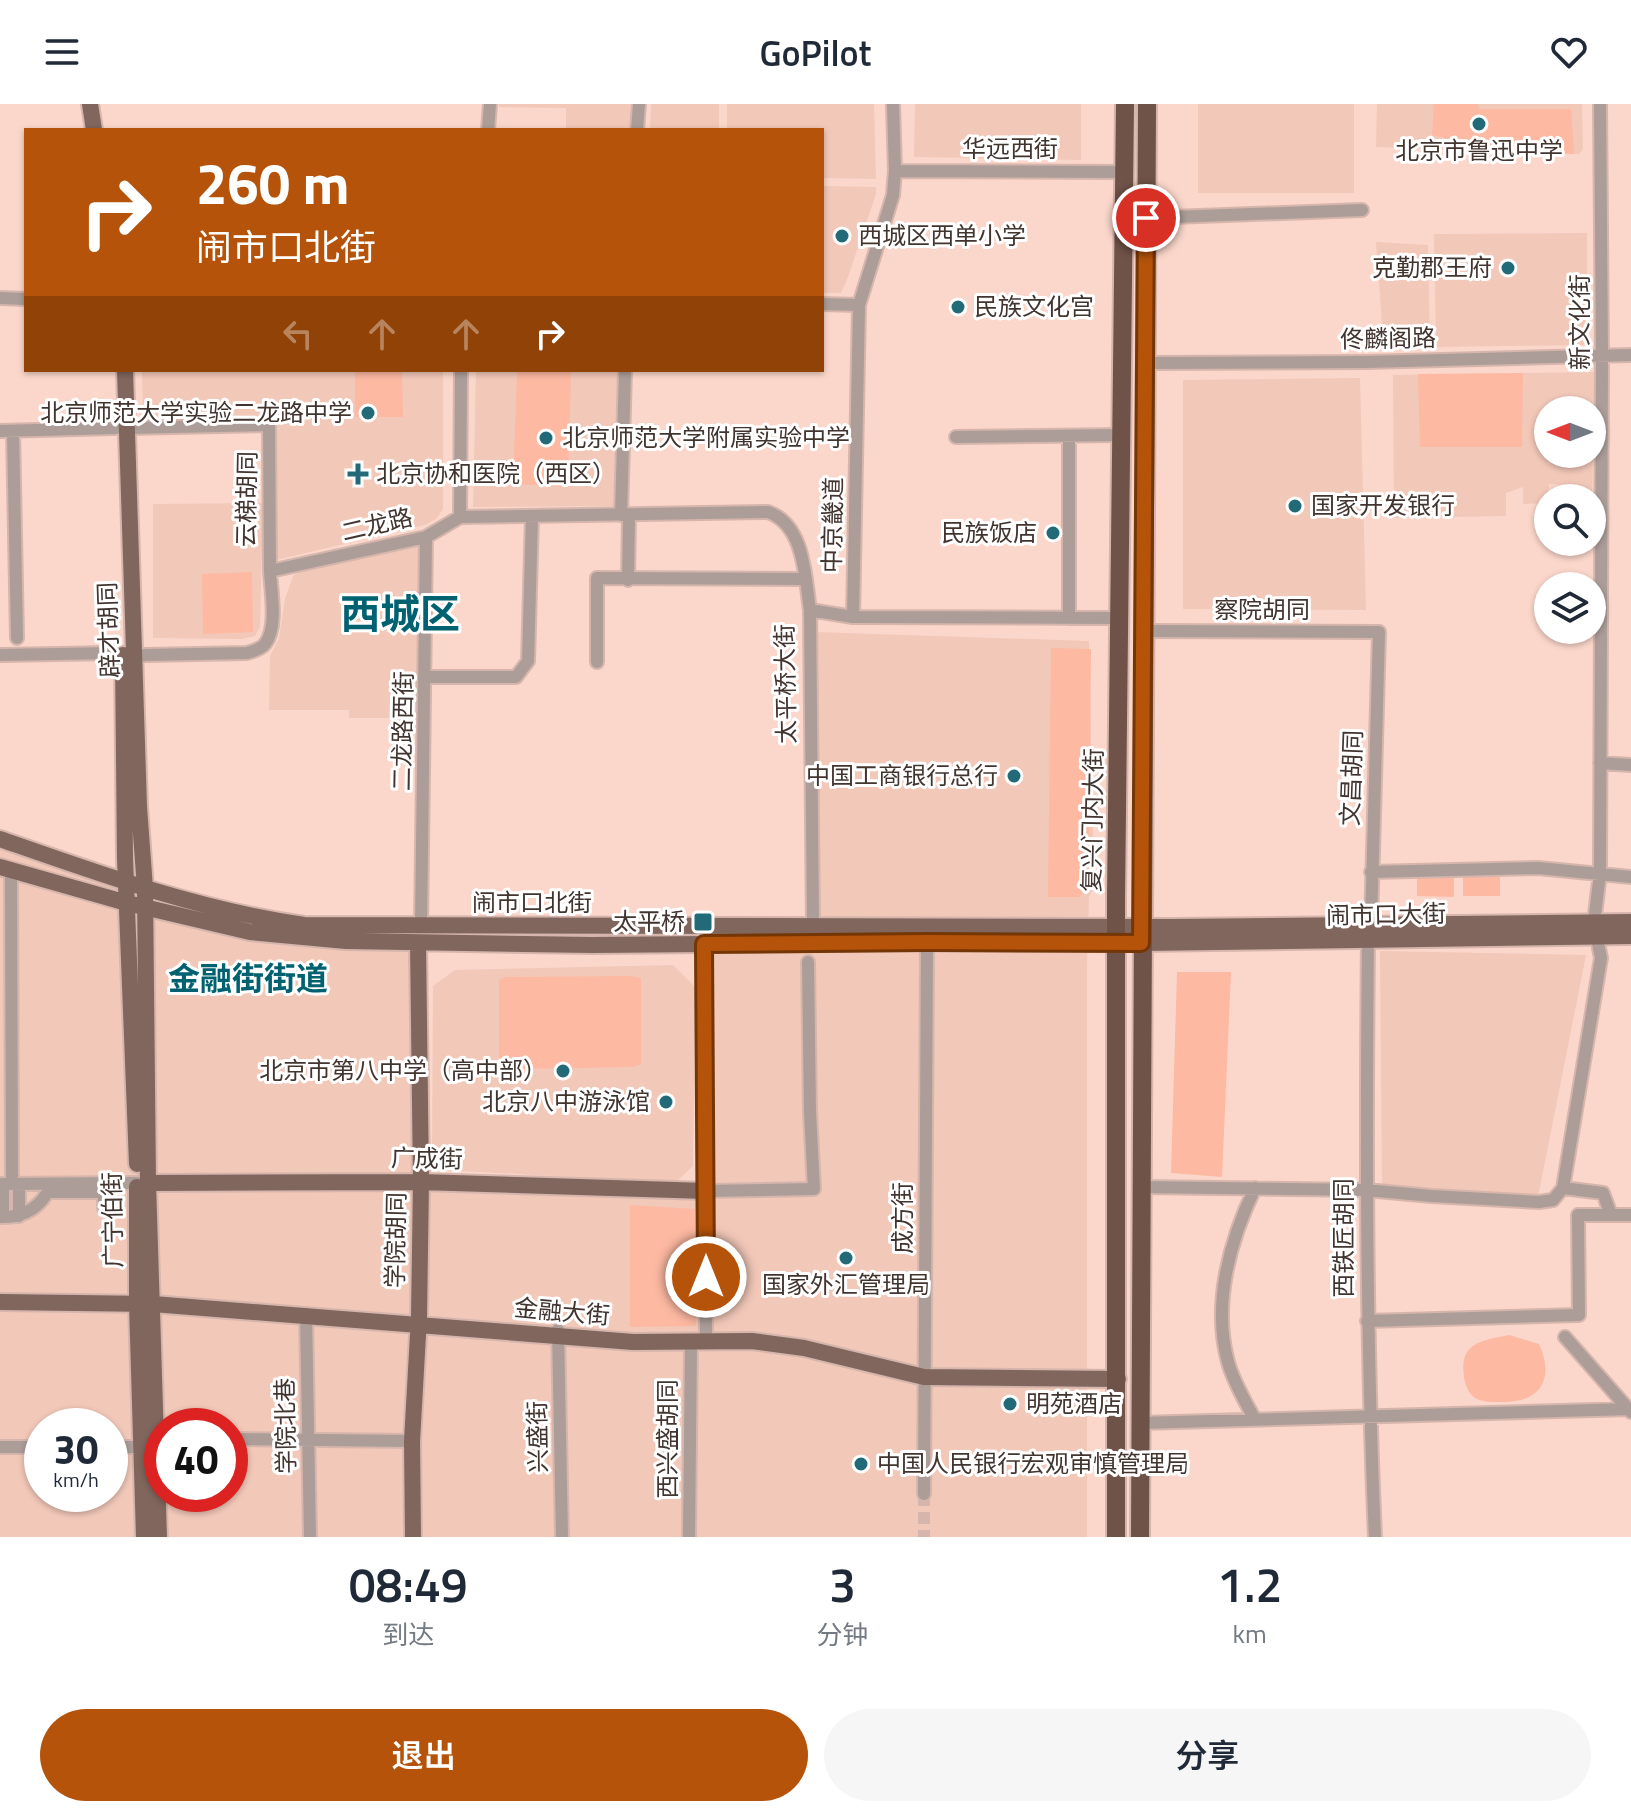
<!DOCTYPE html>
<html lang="zh">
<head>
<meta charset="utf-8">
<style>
	body { margin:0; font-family:"Titillium Web","Noto Sans SC",sans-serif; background:#f6f6f7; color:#1f2937; height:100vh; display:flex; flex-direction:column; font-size:30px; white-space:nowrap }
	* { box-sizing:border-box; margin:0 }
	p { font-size:26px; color:#747a83 }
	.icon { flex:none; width:44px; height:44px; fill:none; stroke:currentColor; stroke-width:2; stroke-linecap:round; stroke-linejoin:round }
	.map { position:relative; height:1433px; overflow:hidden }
	.details { display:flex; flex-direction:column; background:#fff; flex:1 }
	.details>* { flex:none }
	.top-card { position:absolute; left:24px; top:24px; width:800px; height:244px; border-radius:0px; box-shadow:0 2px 6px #0004; background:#b45309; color:#fff; overflow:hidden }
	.needle { width:52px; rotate:270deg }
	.tools { position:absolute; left:1534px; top:292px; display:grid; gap:16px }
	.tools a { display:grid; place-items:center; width:72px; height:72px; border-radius:50%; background:#fff; box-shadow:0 2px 6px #0004; font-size:40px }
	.speed { position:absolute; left:24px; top:1304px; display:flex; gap:16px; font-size:40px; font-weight:700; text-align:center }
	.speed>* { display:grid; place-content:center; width:104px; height:104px; border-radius:50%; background:#fff; box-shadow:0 2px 6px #0004; line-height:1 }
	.speed small { font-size:20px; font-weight:400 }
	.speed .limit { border:12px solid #d22; background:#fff; color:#111 }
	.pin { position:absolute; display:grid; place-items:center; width:68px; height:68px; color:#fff; margin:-34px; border:4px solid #fff; border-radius:50%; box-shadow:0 2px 8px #0007 }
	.me { position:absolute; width:88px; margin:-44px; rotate:0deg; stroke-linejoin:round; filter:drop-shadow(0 0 6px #0008) }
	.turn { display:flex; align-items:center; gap:28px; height:168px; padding:0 40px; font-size:36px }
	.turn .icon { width:104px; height:104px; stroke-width:2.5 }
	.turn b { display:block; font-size:56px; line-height:68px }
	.lanes { display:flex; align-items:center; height:76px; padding:0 40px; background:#0003; justify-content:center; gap:40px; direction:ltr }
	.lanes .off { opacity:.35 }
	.eta { display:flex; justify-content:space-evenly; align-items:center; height:136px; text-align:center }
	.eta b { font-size:48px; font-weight:600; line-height:56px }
	.cta { display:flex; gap:16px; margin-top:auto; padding:16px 40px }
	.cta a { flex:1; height:92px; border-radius:48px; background:#b45309; color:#fff; font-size:32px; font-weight:600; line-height:92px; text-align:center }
	.cta a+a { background:#f6f6f7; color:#1f2937 }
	header { display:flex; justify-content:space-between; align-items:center; height:104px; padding:0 40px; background:#fff; font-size:36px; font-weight:600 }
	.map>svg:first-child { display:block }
</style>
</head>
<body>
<header><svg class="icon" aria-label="menu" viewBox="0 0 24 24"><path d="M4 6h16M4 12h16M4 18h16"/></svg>GoPilot<svg class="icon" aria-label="heart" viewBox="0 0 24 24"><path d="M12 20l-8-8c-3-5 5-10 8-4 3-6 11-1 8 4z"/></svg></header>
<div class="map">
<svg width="1631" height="1433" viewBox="0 0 1631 1433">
	<rect width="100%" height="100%" fill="#fbd7cb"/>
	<path fill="#f2c8b9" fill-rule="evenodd" d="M499 0H633L632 26H566V4L499 3Z
		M651 0H719V26H650Z
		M727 0H874L876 75 822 74V26H727Z
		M915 0H1081V56L914 53Z
		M1198 0H1354V89H1198Z
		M1377 0H1582L1583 45 1579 50 1376 43Z
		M822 82 876 83V90L848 173 841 189H822Z
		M1587 129V241L1436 243 1434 130Z
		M1376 138 1428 141 1430 244 1384 246Z
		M142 266H443V405L436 415 425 421 272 457 269 316 143 317Z
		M476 266H618L616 402 473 403Z
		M1595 268 1592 396 1573 394 1571 381 1549 380 1547 399 1523 400V383L1506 389V412L1394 414 1393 271ZM1548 306H1592V350H1548Z
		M1360 274 1366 506 1183 505V276Z
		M263 399 260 523 255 532 242 535 153 534V400Z
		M418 442V614H349V606H269L270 552 279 534 285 495 293 472 300 467Z
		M815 528 1089 537 1094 783 1089 793 1087 863V1433H0V735L261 811 421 822 422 1078 705 1087 704 840 813 838ZM42 1322H110V1390H42ZM162 1322H230V1390H162Z
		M1380 847 1586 851 1538 1093 1382 1083Z
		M673 861 695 883 693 1062 675 1079 444 1066 432 1052 433 882 455 866Z"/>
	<path fill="#fdb9a2" d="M1434 0H1478L1479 5H1571L1574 50 1461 46 1459 37 1432 31Z
		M355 266H402L403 313H355Z
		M517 266H571L568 383 513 380Z
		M1523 269 1522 343H1420L1418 270Z
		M252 468 253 528 203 530 202 470Z
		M1051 544 1091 545 1089 777 1080 793H1048Z
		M1417 773 1454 774V793L1417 792Z
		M1463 773H1500V792H1463Z
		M1177 868H1231L1222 1073 1171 1069Z
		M632 872 641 874V960L633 963 508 965 499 962V876L506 873Z
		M630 1101 695 1105 696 1222 630 1223Z
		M1509 1231 1539 1240C1554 1272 1543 1297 1506 1298 1495 1298 1485 1299 1475 1294 1469 1290 1465 1281 1464 1273 1459 1238 1481 1237 1509 1231Z"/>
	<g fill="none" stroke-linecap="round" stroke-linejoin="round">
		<path stroke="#d6b6ac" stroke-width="12" stroke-dasharray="12 6" stroke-linecap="butt" d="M924 1390V1433"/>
		<defs>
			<path id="minor" d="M488 26 490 0
				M637 26 639 0
				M895 67 1124 68
				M1146 114 1362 106
				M0 194 26 195
				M822 200 859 201
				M1146 259 1367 258 1631 251
				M127 324 269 321 270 467
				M0 327 116 324
				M13 327 17 534
				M956 333 1120 331
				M621 411 625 266
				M460 413 461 266
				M628 476 629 411
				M853 513 859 201 893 91 895 67 893 0
				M1069 514V332
				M1144 527 1379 528 1371 821
				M0 551 113 549 123 555 145 551 247 549C253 547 260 546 265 540 278 524 271 487 270 467L426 433 460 413 768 408C805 421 805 474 810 506
				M597 558V474L805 475
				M426 573H516L528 557 532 412
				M1600 659 1631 661
				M11 767 12 1080
				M1371 768 1538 764 1631 773
				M813 820 810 506 853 513 1119 514
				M421 822 426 433
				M1368 835C1366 1034 1366 1233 1375 1433
				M704 840 706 1237
				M0 1080 137 1079
				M1141 1083 1366 1086 1432 1092 1539 1098 1553 1096 1563 1084 1601 854 1594 819 1600 769 1602 251 1600 0
				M706 1087 814 1085 810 1008 808 858
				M48 1088H104V1104
				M1611 1111H1631
				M19 1112V1080
				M0 1113C24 1114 41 1103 51 1082
				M3 1113V1080
				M306 1210 310 1433
				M1367 1217 1579 1211 1578 1111H1611L1603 1089 1563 1084
				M558 1226 562 1433
				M1565 1233 1631 1308
				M1254 1314C1245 1297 1233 1277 1228 1258 1212 1200 1230 1136 1255 1084
				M1140 1319 1630 1305
				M230 1335 412 1337
				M0 1343H42
				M110 1343H142
				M924 1390 927 838
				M689 1433 691 1238"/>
			<path id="major" d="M90 0 94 26
				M125 266 139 703 145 784 148 1079 159 1433
				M123 551 125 754 137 1060
				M0 735C100 770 199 806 304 821L1173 823 1631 818
				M0 763 127 799 250 828 346 837 592 841 927 838 1141 839 1631 832
				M148 1079 421 1078 706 1087
				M137 1083V1200L144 1433
				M0 1198 153 1200 633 1238 752 1237 804 1244 924 1273 1118 1275
				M413 1433 412 1337 419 1213 421 1078 418 839"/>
			<path id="highway" d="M1116 1433V793L1125 0
				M1140 1433 1147 0"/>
		</defs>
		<use href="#minor" stroke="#d6b6ac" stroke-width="16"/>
		<use href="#major" stroke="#d6b6ac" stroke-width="20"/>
		<use href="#highway" stroke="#d6b6ac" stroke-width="22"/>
		<use href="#minor" stroke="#ac9d98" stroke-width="12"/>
		<use href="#major" stroke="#80665d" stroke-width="16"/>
		<use href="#highway" stroke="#6f5248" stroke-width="18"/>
	</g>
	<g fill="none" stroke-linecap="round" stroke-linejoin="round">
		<defs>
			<path id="route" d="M706 1173 704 840 927 838 1141 839 1146 114"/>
		</defs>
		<use href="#route" stroke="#753606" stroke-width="20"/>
		<use href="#route" stroke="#b45309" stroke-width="14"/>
	</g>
	<g fill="#236a78" stroke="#fff" stroke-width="3">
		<circle cx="1479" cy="20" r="8"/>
		<circle cx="842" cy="132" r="8"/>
		<circle cx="1508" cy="164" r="8"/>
		<circle cx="958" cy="203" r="8"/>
		<circle cx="368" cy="309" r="8"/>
		<circle cx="546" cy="334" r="8"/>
		<path d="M354 358h8v8h8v8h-8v8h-8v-8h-8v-8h8z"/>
		<circle cx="1295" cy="402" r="8"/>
		<circle cx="1053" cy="429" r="8"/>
		<circle cx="1014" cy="672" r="8"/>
		<rect x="693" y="808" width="20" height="20" rx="4"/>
		<circle cx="563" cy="967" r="8"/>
		<circle cx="666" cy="998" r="8"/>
		<circle cx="846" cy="1154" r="8"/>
		<circle cx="1010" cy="1300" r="8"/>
		<circle cx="861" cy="1360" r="8"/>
	</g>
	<g text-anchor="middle" stroke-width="6" stroke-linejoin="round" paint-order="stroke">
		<g font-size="24" fill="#42342f" stroke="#fff">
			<text x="1010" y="53">华远西街</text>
			<text transform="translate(1580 218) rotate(-90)" y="8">新文化街</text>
			<text transform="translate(1388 235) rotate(-1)" y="8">佟麟阁路</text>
			<text transform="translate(247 395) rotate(-89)" y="8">云梯胡同</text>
			<text transform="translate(377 421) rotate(-13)" y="8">二龙路</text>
			<text transform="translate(833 421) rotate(-89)" y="8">中京畿道</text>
			<text x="1262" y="514">察院胡同</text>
			<text transform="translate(109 526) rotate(-92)" y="8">辟才胡同</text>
			<text transform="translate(786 580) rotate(-91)" y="8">太平桥大街</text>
			<text transform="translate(403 627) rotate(-89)" y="8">二龙路西街</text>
			<text transform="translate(1352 674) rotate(-88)" y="8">文昌胡同</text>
			<text transform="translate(1093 716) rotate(-89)" y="8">复兴门内大街</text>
			<text x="532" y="807">闹市口北街</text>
			<text transform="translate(1386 811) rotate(-1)" y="8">闹市口大街</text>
			<text transform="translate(427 1055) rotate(1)" y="8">广成街</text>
			<text transform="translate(903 1114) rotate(-90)" y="8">成方街</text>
			<text transform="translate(113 1116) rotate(-91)" y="8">广宁伯街</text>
			<text transform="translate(1344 1134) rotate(-90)" y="8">西铁匠胡同</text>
			<text transform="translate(396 1136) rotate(-89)" y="8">学院胡同</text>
			<text transform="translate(562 1208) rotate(5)" y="8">金融大街</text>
			<text transform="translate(286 1322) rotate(-91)" y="8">学院北巷</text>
			<text transform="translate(538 1333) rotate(-91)" y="8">兴盛街</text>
			<text transform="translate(668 1335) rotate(-90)" y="8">西兴盛胡同</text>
		</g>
		<g font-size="24" fill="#42342f" stroke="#fff" text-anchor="start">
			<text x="1479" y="55" text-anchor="middle">北京市鲁迅中学</text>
			<text x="858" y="140">西城区西单小学</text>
			<text x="1492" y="172" text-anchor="end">克勤郡王府</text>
			<text x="974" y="211">民族文化宫</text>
			<text x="352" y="317" text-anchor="end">北京师范大学实验二龙路中学</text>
			<text x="562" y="342">北京师范大学附属实验中学</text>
			<text x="376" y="378">北京协和医院（西区）</text>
			<text x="1311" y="410">国家开发银行</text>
			<text x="1037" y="437" text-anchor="end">民族饭店</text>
			<text x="998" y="680" text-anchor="end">中国工商银行总行</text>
			<text x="685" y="826" text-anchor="end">太平桥</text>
			<text x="547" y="975" text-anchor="end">北京市第八中学（高中部）</text>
			<text x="650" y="1006" text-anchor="end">北京八中游泳馆</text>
			<text x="846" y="1189" text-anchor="middle">国家外汇管理局</text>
			<text x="1026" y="1308">明苑酒店</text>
			<text x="877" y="1368">中国人民银行宏观审慎管理局</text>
		</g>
		<g font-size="32" font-weight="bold" fill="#006271" stroke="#fff">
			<text x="248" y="886">金融街街道</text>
		</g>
		<g font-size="40" font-weight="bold" fill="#006271" stroke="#fff">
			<text x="400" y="524">西城区</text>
		</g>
	</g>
</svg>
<div class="tools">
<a><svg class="needle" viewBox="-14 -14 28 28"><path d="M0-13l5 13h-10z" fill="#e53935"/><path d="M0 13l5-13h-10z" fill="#747a83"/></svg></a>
<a><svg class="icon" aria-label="search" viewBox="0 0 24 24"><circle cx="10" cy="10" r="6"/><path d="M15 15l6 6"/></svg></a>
<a><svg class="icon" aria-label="layers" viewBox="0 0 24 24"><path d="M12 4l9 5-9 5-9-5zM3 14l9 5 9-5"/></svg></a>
</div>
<div class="speed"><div>30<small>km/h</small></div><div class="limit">40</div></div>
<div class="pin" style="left:1146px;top:114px;background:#d93025"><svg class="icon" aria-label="arrive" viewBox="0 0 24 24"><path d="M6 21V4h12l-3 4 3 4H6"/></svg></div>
<svg class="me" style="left:706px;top:1173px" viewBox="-20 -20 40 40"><circle r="17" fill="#b45309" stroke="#fff" stroke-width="3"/><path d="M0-11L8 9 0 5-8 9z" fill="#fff"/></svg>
<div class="top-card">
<div class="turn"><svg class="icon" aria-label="right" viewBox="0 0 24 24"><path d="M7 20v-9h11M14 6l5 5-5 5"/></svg><div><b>260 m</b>闹市口北街</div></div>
<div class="lanes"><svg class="icon off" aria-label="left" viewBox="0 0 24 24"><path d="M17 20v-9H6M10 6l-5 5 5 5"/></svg><svg class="icon off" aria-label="ahead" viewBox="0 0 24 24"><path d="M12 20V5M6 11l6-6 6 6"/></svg><svg class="icon off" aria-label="ahead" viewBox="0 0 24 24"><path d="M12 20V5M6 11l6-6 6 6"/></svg><svg class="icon" aria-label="right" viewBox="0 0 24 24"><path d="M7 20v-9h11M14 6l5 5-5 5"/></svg></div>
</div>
</div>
<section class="details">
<div class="eta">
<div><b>08:49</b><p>到达</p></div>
<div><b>3</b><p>分钟</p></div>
<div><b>1.2</b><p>km</p></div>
</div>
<div class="cta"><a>退出</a><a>分享</a></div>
</section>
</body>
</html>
